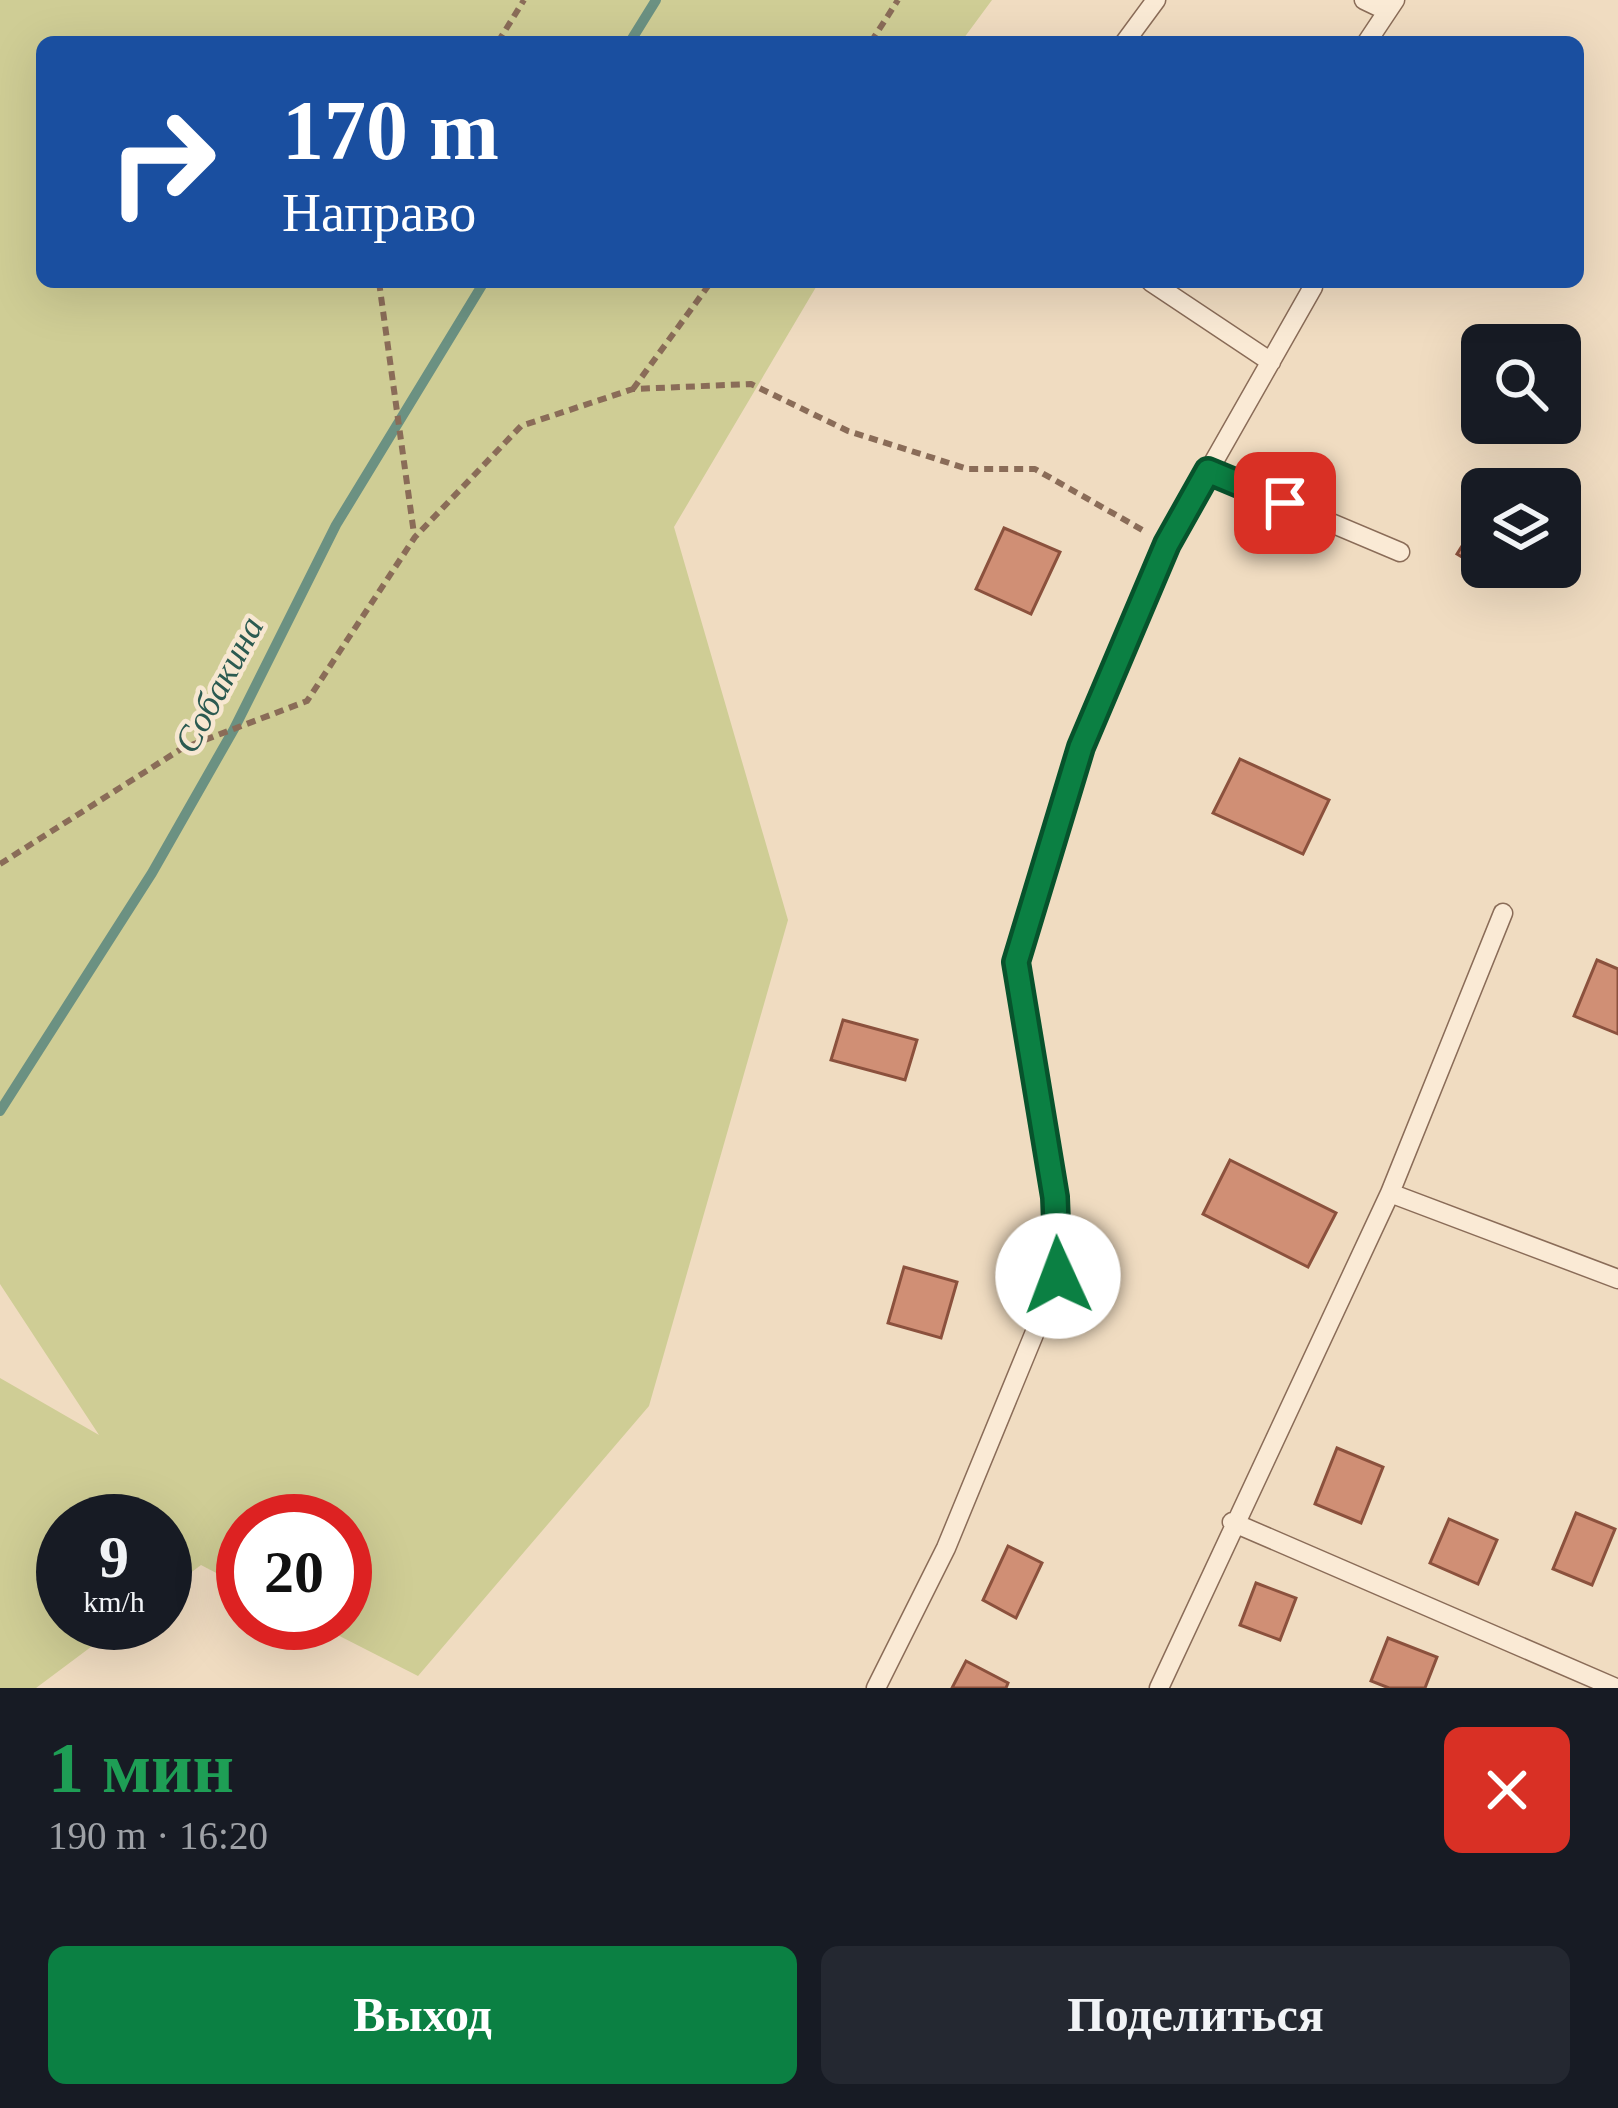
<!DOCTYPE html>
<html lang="ru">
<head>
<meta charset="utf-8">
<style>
	body { margin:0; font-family:"Times New Roman",serif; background:#242831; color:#f1f3f6; height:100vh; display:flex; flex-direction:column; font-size:45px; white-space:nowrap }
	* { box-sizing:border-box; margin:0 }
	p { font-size:39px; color:#9ea1a6 }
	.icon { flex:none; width:66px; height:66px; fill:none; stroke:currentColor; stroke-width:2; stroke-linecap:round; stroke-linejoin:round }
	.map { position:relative; height:1688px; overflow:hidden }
	.details { display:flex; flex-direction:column; background:#171b24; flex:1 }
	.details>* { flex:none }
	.top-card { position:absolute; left:36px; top:36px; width:1548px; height:252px; border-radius:18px; box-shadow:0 12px 48px #0002; background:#1a4fa0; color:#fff; overflow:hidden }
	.tools { position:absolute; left:1461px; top:324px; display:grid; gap:24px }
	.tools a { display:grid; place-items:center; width:120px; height:120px; border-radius:18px; background:#171b24; box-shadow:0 12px 48px #0002; font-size:60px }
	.speed { position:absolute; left:36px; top:1494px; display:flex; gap:24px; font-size:60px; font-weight:700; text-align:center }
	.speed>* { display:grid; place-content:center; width:156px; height:156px; border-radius:50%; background:#171b24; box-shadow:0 12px 48px #0002; line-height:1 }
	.speed small { font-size:30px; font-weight:400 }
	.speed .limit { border:18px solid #d22; background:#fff; color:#111 }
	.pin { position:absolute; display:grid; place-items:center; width:102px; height:102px; color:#fff; margin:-51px; border-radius:24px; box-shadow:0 6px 18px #0006 }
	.me { position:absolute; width:132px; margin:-66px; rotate:358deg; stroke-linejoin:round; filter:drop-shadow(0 0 9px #0008) }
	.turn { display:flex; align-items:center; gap:42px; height:252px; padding:0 48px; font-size:54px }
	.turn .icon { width:156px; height:156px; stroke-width:2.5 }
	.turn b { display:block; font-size:84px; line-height:102px }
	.round { display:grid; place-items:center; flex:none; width:126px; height:126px; border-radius:18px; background:#242831 }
	.headline { display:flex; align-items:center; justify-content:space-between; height:204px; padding:0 48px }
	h1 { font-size:72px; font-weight:700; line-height:90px; color:#1e9e55 }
	.primary-button { display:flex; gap:24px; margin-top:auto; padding:24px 48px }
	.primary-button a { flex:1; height:138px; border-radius:18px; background:#0b8043; color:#fff; font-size:48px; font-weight:700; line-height:138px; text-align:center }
	.primary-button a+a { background:#242831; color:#f1f3f6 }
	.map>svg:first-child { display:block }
</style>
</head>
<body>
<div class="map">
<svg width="1618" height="1688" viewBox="0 0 1618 1688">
	<rect width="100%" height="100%" fill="#f0dcc1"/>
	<path fill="#cfcd95" d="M0 0H992L961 42H42V282H819L674 527 788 920 649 1406 418 1676 314 1623H345V1521H243V1587L201 1565 165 1592V1521H63V1623H123L36 1688H0V1378L99 1435 0 1284Z"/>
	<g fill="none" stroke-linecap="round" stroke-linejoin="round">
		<path stroke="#6b9182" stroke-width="10" d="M630 42 656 0
			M0 1111 152 873 234 729 336 525 484 282"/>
	</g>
	<path fill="#d08f75" stroke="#8b513d" stroke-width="3" d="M1482 514V567H1494L1490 574 1457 554Z
		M1004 528 1060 552 1031 614 976 589Z
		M1240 759 1329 800 1303 854 1213 813Z
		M1597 960 1618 969V1034L1574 1016Z
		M843 1020 917 1040 905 1080 831 1060Z
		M1230 1160 1336 1213 1308 1267 1203 1214Z
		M904 1267 957 1282 941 1338 888 1323Z
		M1337 1448 1383 1467 1361 1523 1315 1504Z
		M1576 1513 1615 1529 1592 1585 1553 1569Z
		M1449 1519 1497 1540 1478 1584 1430 1563Z
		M1008 1546 1042 1563 1016 1618 983 1600Z
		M1256 1583 1296 1598 1280 1640 1240 1625Z
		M1388 1638 1437 1657 1425 1688H1389L1371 1681Z
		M966 1661 1008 1683 1006 1688H952Z"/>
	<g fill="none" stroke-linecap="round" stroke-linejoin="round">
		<defs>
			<path id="service" d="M1364 0 1387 11
				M1125 42 1156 0
				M1367 42 1395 0
				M1151 282 1271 362
				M1208 471 1400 552
				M1390 1193 1618 1279
				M1232 1522 1616 1688
				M876 1688 946 1548 1058 1276 1055 1197 1016 962 1081 747 1167 544 1313 287
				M1159 1688 1390 1193 1503 913"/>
		</defs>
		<use href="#service" stroke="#8a6c58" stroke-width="21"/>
		<path stroke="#8a6c58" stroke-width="6" stroke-dasharray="9 6" stroke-linecap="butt" d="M498 42 524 0
			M871 42 898 0
			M379 282 414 534
			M633 389 711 282
			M0 864 181 749 307 701 415 537 521 426 633 389 751 384 848 431 968 469H1035L1146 532"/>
		<use href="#service" stroke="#faead5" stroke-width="18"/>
	</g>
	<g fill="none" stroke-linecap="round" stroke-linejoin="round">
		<defs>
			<path id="route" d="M1058 1276 1055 1197 1016 962 1081 747 1167 544 1208 471 1285 503"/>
		</defs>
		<use href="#route" stroke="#07532c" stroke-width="30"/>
		<use href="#route" stroke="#0b8043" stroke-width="21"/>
	</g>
	<g text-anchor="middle" stroke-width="9" stroke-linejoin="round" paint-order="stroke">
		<g font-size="36" font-style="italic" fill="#2b5a51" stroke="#f7e7d1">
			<text transform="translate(218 684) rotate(-62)" y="13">Собакина</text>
		</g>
	</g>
</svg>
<div class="tools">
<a><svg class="icon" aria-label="search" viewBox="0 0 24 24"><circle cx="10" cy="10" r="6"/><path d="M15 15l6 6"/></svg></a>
<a><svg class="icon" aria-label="layers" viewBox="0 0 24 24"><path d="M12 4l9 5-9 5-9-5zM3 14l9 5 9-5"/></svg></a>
</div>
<div class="speed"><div>9<small>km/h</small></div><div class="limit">20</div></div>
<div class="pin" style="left:1285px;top:503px;background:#d93025"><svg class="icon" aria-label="arrive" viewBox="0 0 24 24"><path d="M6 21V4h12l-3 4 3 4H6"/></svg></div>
<svg class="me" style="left:1058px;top:1276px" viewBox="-20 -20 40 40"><circle r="19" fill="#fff"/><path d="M0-13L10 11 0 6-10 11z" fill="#0b8043"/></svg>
<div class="top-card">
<div class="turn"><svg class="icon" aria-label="right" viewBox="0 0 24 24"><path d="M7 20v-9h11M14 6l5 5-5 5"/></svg><div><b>170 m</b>Направо</div></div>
</div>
</div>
<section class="details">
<div class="headline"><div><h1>1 мин</h1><p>190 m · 16:20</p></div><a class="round" style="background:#d93025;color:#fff"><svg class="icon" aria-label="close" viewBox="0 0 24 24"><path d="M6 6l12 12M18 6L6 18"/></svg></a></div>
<div class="primary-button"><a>Выход</a><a>Поделиться</a></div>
</section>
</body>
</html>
